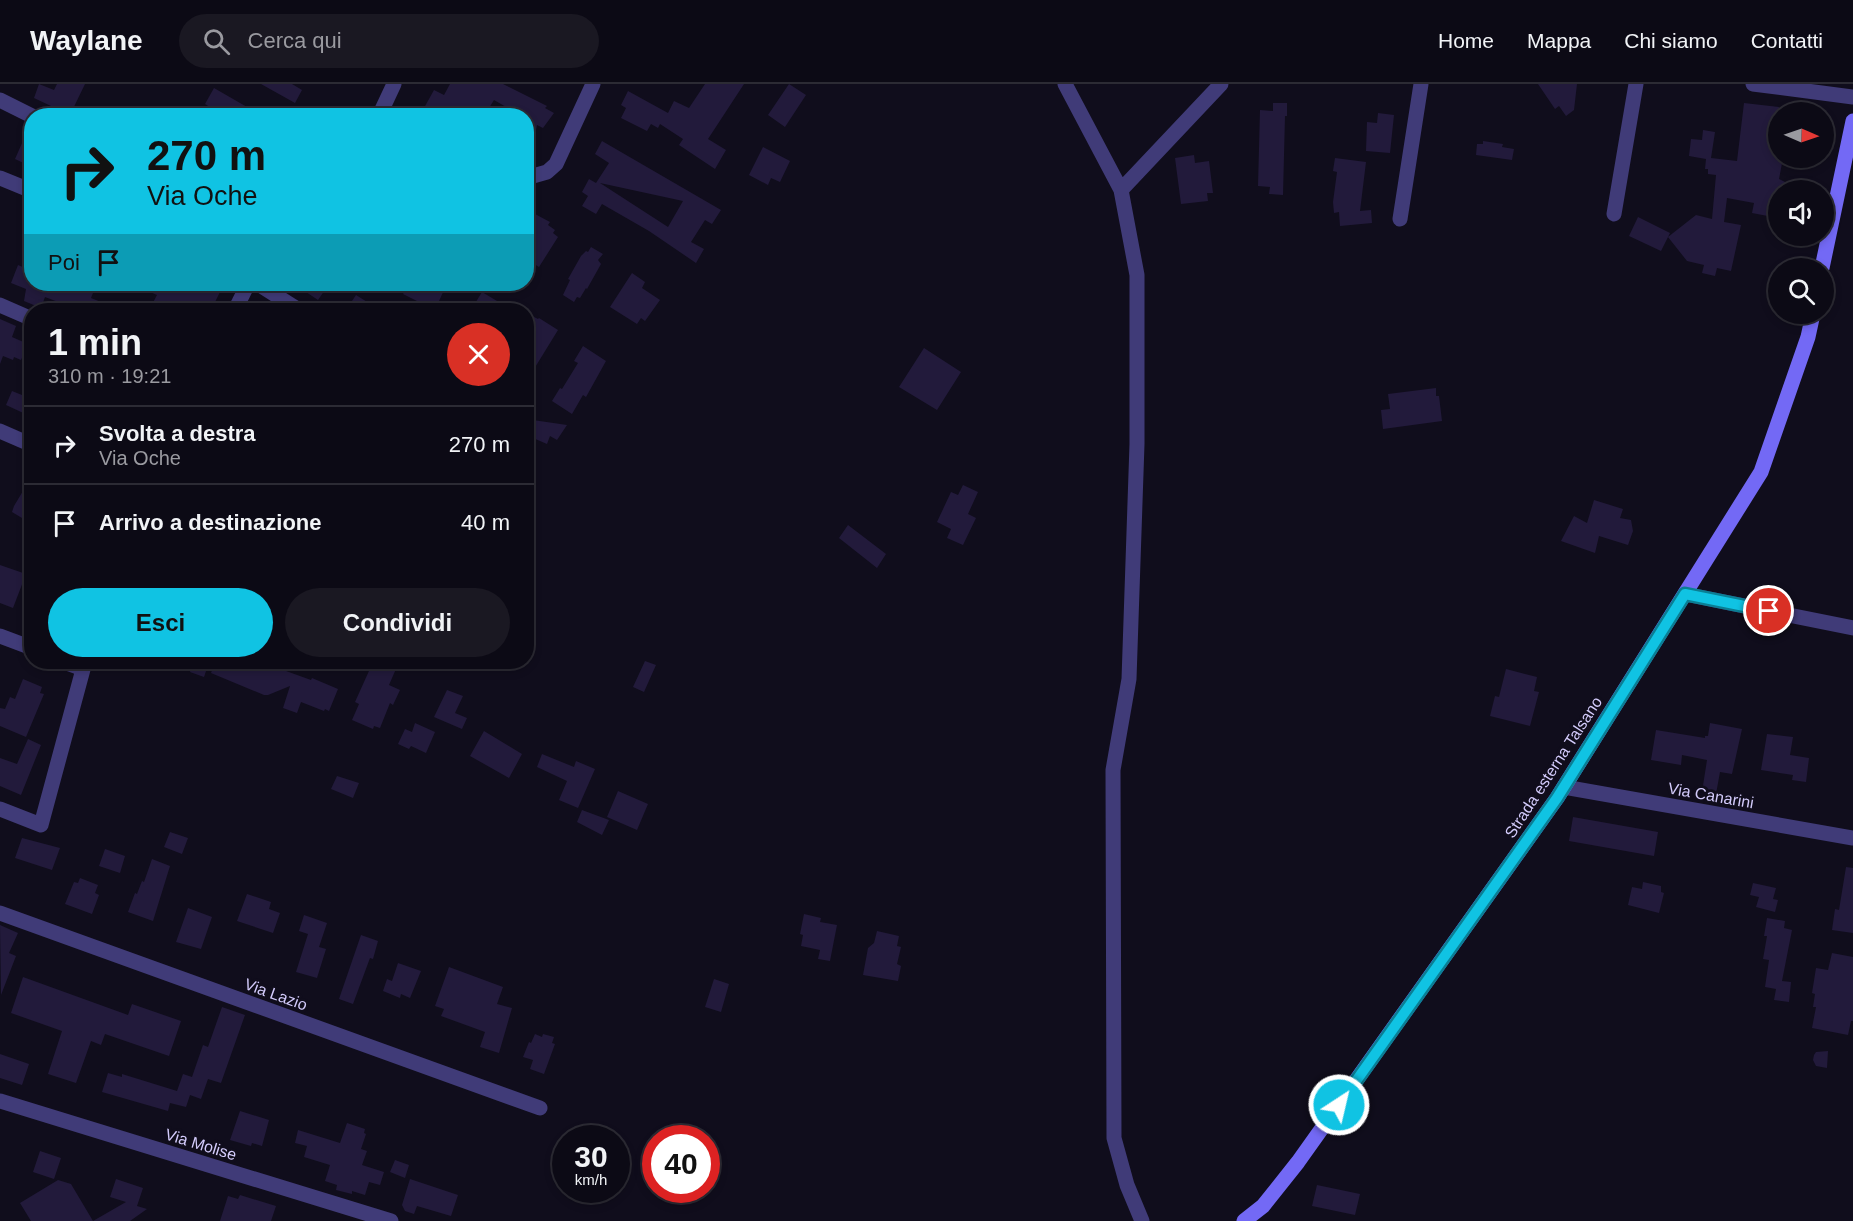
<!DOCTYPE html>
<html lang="it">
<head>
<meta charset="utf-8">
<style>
	body { margin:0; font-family:Helvetica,sans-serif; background:#1a1822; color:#f1f3f6; height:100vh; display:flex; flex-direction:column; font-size:22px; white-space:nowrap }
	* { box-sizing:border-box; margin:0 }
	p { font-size:20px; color:#9a9aa0 }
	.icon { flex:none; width:33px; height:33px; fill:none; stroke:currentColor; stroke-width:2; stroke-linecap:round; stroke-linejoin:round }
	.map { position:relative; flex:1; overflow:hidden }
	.sheet { position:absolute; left:24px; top:219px; width:510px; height:366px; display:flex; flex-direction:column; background:#0c0a15; border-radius:24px; box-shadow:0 3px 9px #0003,0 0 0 2px #2c2b34 }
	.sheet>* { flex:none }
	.guide { position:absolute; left:24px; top:24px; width:510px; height:183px; border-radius:24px; box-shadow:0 3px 9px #0003,0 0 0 2px #2c2b34; background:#10c3e3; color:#111; overflow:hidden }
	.needle { width:39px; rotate:92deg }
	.fabs { position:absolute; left:1768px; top:18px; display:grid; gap:12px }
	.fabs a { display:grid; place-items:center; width:66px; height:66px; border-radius:50%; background:#0c0a15; box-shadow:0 3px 9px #0003,0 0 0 2px #2c2b34; font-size:30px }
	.speed { position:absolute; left:552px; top:1041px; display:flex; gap:12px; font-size:30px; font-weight:700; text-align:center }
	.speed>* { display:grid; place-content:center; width:78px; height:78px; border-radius:50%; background:#0c0a15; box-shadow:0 3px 9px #0003,0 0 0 2px #2c2b34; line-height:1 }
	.speed small { font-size:15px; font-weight:400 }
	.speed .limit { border:9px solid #d22; background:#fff; color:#111 }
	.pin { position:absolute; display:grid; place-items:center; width:51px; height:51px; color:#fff; margin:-26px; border:3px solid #fff; border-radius:50%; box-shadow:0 2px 6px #0007 }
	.me { position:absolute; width:66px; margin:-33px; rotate:35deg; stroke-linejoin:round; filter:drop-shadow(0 0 4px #0008) }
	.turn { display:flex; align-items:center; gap:21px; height:126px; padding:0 24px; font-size:27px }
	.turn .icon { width:78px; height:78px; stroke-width:2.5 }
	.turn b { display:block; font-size:42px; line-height:51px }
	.then { display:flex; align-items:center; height:57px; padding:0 24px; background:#0003; gap:12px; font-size:22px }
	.round { display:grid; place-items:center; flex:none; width:63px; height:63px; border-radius:32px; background:#1a1822 }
	.headline { display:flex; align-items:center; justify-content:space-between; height:102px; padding:0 24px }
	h1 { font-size:36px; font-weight:600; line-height:45px }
	.action { display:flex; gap:12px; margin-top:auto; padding:12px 24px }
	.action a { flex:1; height:69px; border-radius:36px; background:#10c3e3; color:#111; font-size:24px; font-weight:600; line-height:69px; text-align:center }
	.action a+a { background:#1a1822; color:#f1f3f6 }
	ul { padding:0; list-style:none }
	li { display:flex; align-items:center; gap:18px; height:78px; padding:0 24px; border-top:2px solid #2c2b34 }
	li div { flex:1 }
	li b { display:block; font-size:22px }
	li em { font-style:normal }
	header { display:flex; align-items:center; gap:36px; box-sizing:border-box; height:84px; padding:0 30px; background:#0c0a15; border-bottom:2px solid #2c2b34 }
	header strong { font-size:28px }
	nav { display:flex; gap:33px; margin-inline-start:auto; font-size:21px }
	.search { width:420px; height:54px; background:#1a1822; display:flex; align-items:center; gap:15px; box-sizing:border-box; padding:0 21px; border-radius:33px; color:#9a9aa0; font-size:22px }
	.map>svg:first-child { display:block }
</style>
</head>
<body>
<header>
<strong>Waylane</strong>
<div class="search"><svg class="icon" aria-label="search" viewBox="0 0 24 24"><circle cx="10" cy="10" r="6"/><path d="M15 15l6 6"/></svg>Cerca qui</div>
<nav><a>Home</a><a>Mappa</a><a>Chi siamo</a><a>Contatti</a></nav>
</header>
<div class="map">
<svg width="1853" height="1137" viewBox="0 0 1853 1137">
	<rect width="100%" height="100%" fill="#100d1c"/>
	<path fill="#221a3b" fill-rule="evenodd" d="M39 0 54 6 57 0H85L70 31 34 14Z
		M261 0H292L302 6 295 19Z
		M450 0H503L547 22 545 24 554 29 543 44 537 41 532 67 526 66V32H522L494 16 484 32H477L469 26 466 32H436L424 24 434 6 444 11Z
		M705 0H744L708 55 726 66 715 85 679 61 683 55 660 40 658 44 651 40 647 47 621 34 626 24 621 21 628 7 668 29 674 17 689 24Z
		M789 0 806 11 785 43 768 31Z
		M1538 0H1577L1574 26 1566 32 1559 22 1555 25Z
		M214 4 247 23 242 32H224L205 20Z
		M1273 19H1287V32H1285L1283 111 1269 110 1270 103 1258 102 1260 26 1273 27Z
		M1744 19 1779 23 1772 69 1783 74 1779 95 1801 106H1777L1773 133 1752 129 1754 119 1727 114 1724 138 1741 141 1731 187 1717 184 1715 192 1702 189 1704 181 1687 177 1668 153 1661 167 1629 152 1638 133 1670 149 1668 153 1696 131 1712 135 1716 91 1708 90V85H1705L1706 75 1689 72 1691 55 1702 56 1703 46 1715 48 1711 74 1737 77Z
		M1378 29 1394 31 1390 69 1366 67 1367 38 1377 39Z
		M30 41 32 42V83L15 75Z
		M602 57 721 126 712 140 705 136 691 158 704 165 696 179 649 147 602 120 596 130 582 122 588 112 582 108 589 95 596 99 609 79 595 70ZM600 99 683 117 668 143Z
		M1483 57 1503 60 1502 63 1514 65 1512 76 1476 71 1477 60H1483Z
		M763 63 790 77 780 98 771 94 768 101 749 91Z
		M1194 71 1195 79 1209 77 1213 109H1207L1208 117 1181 120 1175 74Z
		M1335 74 1366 78 1360 127 1371 126 1372 139 1340 142 1339 128 1334 129 1333 118 1337 88 1333 87Z
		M535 130 550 138 548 141 555 146 553 149 558 153 539 183 526 175V142Z
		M591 163 603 170 598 176 601 180 587 205 586 204 580 214 577 213 574 218 563 211 570 196 568 195 581 172 586 167 588 168Z
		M18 181 32 187V200H65L76 204 77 202 93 209 91 214 121 226H79L45 213 41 224 24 217 26 205 11 199Z
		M632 189 645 198 642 204 660 216 645 237 641 234 637 240 610 223Z
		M131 200H213L222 204 211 226H149L157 211Z
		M294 200H329L318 216Z
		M409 200H431L444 206 435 226 403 210Z
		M482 208 512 226H471Z
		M356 211 380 226H346Z
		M526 233 532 237 534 233 538 235 539 234 558 246 526 298Z
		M0 235 16 242 12 253 28 260 21 276 14 273 13 276 3 272 0 280Z
		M583 262 606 277 586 313 583 311 572 330 552 317 560 304 562 305 578 279 574 277Z
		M924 264 961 288 937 326 899 303Z
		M1436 304V312H1439L1442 337 1383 345 1381 326 1390 325 1388 310Z
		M12 307 32 315V333L6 321Z
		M526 335 567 341 557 356 550 352 547 360 526 351Z
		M32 392V440L12 428 14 422Z
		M963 401 978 408 968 430 976 434 963 461 947 454 951 445 937 438 951 408 958 411Z
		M1594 416 1623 425 1620 434 1631 436 1633 447 1628 461 1599 452 1595 469 1561 457 1574 432 1587 439Z
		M848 441 886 470 877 484 839 454Z
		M0 481 26 490 13 524 0 519Z
		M645 577 656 581 644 608 633 603Z
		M193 578 208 581 204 593 190 588Z
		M215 578H266L276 581 275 583 311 596 312 594 338 605 329 627 325 625 324 627 301 618 297 629 283 624 290 602 268 611H264L211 589Z
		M373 578H399L389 601 400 606 393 621 390 619 380 644 374 642 373 645 352 636 359 620 355 618Z
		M1506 585 1537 593 1534 607 1539 608 1530 642 1490 632 1495 612 1499 613Z
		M23 595 42 603 40 609 44 610 26 653 0 642V624L5 625 10 613 15 615Z
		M447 606 463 612 455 629 467 634 462 645 434 633Z
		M415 639 435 648 426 669 411 662 409 665 398 660 405 645 412 648Z
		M1710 639 1742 645 1732 690 1720 688 1716 710 1702 708 1707 676 1682 671 1681 681 1651 676 1656 646 1705 654V652H1708Z
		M484 647 522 670 509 694 470 672Z
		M1767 650 1793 653 1790 671 1809 674 1806 698 1792 696 1793 691 1761 686Z
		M28 655 41 661 21 711 0 702V674L17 680Z
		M542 670 574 683 576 677 595 685 578 724 559 716 567 697 537 683Z
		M337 692 359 699 353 714 331 705Z
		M618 707 648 720 637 746 607 733Z
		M582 726 609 736 602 751 577 738Z
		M1573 733 1658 748 1654 772 1569 757Z
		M170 748 188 754 182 770 164 763Z
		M22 754 60 764 52 786 15 774Z
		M105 765 125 772 120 789 99 782Z
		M152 775 170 782 153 837 128 828 135 809 137 810 142 797 144 798Z
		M1846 783 1853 784V849L1832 846 1835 825 1839 826Z
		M80 794 98 801 95 809 99 811 92 830 65 820 74 798 78 799Z
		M1643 798 1661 802V808L1664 809 1659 829 1628 821 1632 803 1642 805Z
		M1753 799 1776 804 1773 815 1778 816 1775 828 1756 823 1759 813 1750 811Z
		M247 810 271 818 269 825 280 829 273 849 237 837Z
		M188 824 212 833 201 865 176 858Z
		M804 830 821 834 820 838 837 841 830 877 818 875 820 866 801 862 803 851 800 850Z
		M304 831 327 839 319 863 326 865 317 894 296 888 308 850 299 847Z
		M1767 834 1785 837 1784 844 1792 846 1782 897 1791 898 1789 918 1774 916 1776 905 1765 903 1769 876 1763 875 1767 852H1764Z
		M0 841 18 849 9 869 16 872 1 911Z
		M877 847 899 852 897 862 901 863 897 880 901 882 898 897 863 891 868 864 874 859Z
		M361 851 378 857 373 875 370 874 353 920 339 915Z
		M1832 869 1853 873V937H1851L1848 951 1812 944 1816 923H1813L1815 910 1812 909 1816 884 1828 886Z
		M398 879 421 887 410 914 401 910 400 914 383 907 387 895 392 897Z
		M449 883 503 903 497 920 512 924 499 969 480 963 485 948 441 932 444 925 435 922Z
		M23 893 128 931 132 920 181 937 169 972 105 950 101 961 91 957 76 999 48 990 62 947 11 929Z
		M714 895 729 900 721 928 705 923Z
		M222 923 245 931 221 999 208 995 201 1015 190 1011 186 1023 170 1019 168 1027 102 1008 108 989 122 993V990L177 1007 183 990 192 993 203 961 208 963Z
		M535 950 542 953 543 950 554 953 552 959 555 960 544 990 530 985 533 976 523 973 529 958 531 959Z
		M1828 967 1827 984 1816 982 1813 976 1814 971 1816 968Z
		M0 970 29 980 22 1001 0 994Z
		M240 1027 269 1036 262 1062 252 1059 251 1062 230 1056Z
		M347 1039 365 1045 364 1049 366 1050 361 1065 367 1067 362 1081 384 1088 380 1101 369 1098 365 1111 352 1107V1110L336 1106 337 1101 325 1097 330 1081 304 1073 307 1062 295 1059 298 1046 340 1059Z
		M40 1067 61 1074 54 1095 33 1088Z
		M395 1076 409 1081 405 1094 390 1088Z
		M116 1095 143 1104 137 1122 147 1125 130 1137H31L20 1119 58 1096 71 1100 93 1137 126 1118 110 1113Z
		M410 1095 458 1111 451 1132 417 1122 414 1130 405 1127 402 1121Z
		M1317 1101 1360 1110 1355 1131 1312 1122Z
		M240 1111 276 1122 271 1137H220L228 1112 238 1115Z"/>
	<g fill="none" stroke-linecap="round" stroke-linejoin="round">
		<path stroke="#403b78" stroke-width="15" d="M1065 0 1121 106 1137 191V360L1129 595 1113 686 1114 1054 1127 1101 1142 1137
			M1753 0 1853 13
			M0 16 32 32
			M379 32 394 0
			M0 94 32 107
			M526 94 547 88 556 80 593 0
			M1121 106 1221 0
			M1614 130 1636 0
			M1400 135 1421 0
			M258 200 299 226
			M0 221 32 235
			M235 226 248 200
			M0 347 32 361
			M1685 510 1853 544
			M0 552 32 564
			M64 578 83 585
			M1564 703 1853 754
			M0 725 41 741 85 578
			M0 829 540 1024
			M0 1017 391 1137"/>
		<path stroke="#7369f5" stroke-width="15" d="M1822 184 1853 37
			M1244 1137 1263 1122 1298 1078 1557 714 1761 388 1808 253 1813 230"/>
	</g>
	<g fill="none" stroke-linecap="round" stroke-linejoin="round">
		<defs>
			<path id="route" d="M1339 1021 1557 714 1685 510 1769 527"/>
		</defs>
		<use href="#route" stroke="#0a7f94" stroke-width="15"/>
		<use href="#route" stroke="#10c3e3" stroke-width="10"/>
	</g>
	<g text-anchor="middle" stroke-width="6" stroke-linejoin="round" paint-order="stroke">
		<g font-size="16" fill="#d3cbfb" stroke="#100d1c">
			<text transform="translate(1553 683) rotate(-57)" y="6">Strada esterna Talsano</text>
			<text transform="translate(1711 711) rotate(10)" y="6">Via Canarini</text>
			<text transform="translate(276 910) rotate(20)" y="6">Via Lazio</text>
			<text transform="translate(201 1060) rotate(17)" y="6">Via Molise</text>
		</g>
	</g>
</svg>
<div class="fabs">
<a><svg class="needle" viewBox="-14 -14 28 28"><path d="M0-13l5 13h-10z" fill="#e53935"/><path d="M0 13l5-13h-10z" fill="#9a9aa0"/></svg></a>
<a><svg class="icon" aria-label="sound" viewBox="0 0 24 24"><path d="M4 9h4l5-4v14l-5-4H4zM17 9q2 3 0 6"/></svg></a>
<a><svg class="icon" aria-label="search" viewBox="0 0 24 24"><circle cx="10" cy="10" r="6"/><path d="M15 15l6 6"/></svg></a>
</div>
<div class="speed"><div>30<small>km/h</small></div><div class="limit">40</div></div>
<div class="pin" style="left:1769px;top:527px;background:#d93025"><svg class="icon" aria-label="arrive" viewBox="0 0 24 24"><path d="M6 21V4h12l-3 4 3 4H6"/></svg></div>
<svg class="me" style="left:1339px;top:1021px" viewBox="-20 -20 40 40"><circle r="17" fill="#10c3e3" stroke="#fff" stroke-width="3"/><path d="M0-11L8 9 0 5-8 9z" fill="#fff"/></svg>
<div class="guide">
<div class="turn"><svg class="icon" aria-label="right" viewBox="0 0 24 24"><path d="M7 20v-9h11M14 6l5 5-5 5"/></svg><div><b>270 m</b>Via Oche</div></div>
<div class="then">Poi<svg class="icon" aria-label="arrive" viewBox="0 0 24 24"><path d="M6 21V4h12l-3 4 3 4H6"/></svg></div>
</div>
<section class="sheet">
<div class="headline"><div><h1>1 min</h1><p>310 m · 19:21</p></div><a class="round" style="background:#d93025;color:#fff"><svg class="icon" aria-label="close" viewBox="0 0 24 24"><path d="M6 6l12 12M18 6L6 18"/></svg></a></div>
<ul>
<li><svg class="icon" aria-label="right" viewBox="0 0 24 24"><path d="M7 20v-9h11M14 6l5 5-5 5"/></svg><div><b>Svolta a destra</b><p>Via Oche</p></div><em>270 m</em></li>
<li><svg class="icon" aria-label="arrive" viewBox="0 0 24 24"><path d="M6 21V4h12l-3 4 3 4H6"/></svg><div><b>Arrivo a destinazione</b></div><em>40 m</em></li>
</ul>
<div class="action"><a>Esci</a><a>Condividi</a></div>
</section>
</div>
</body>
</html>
